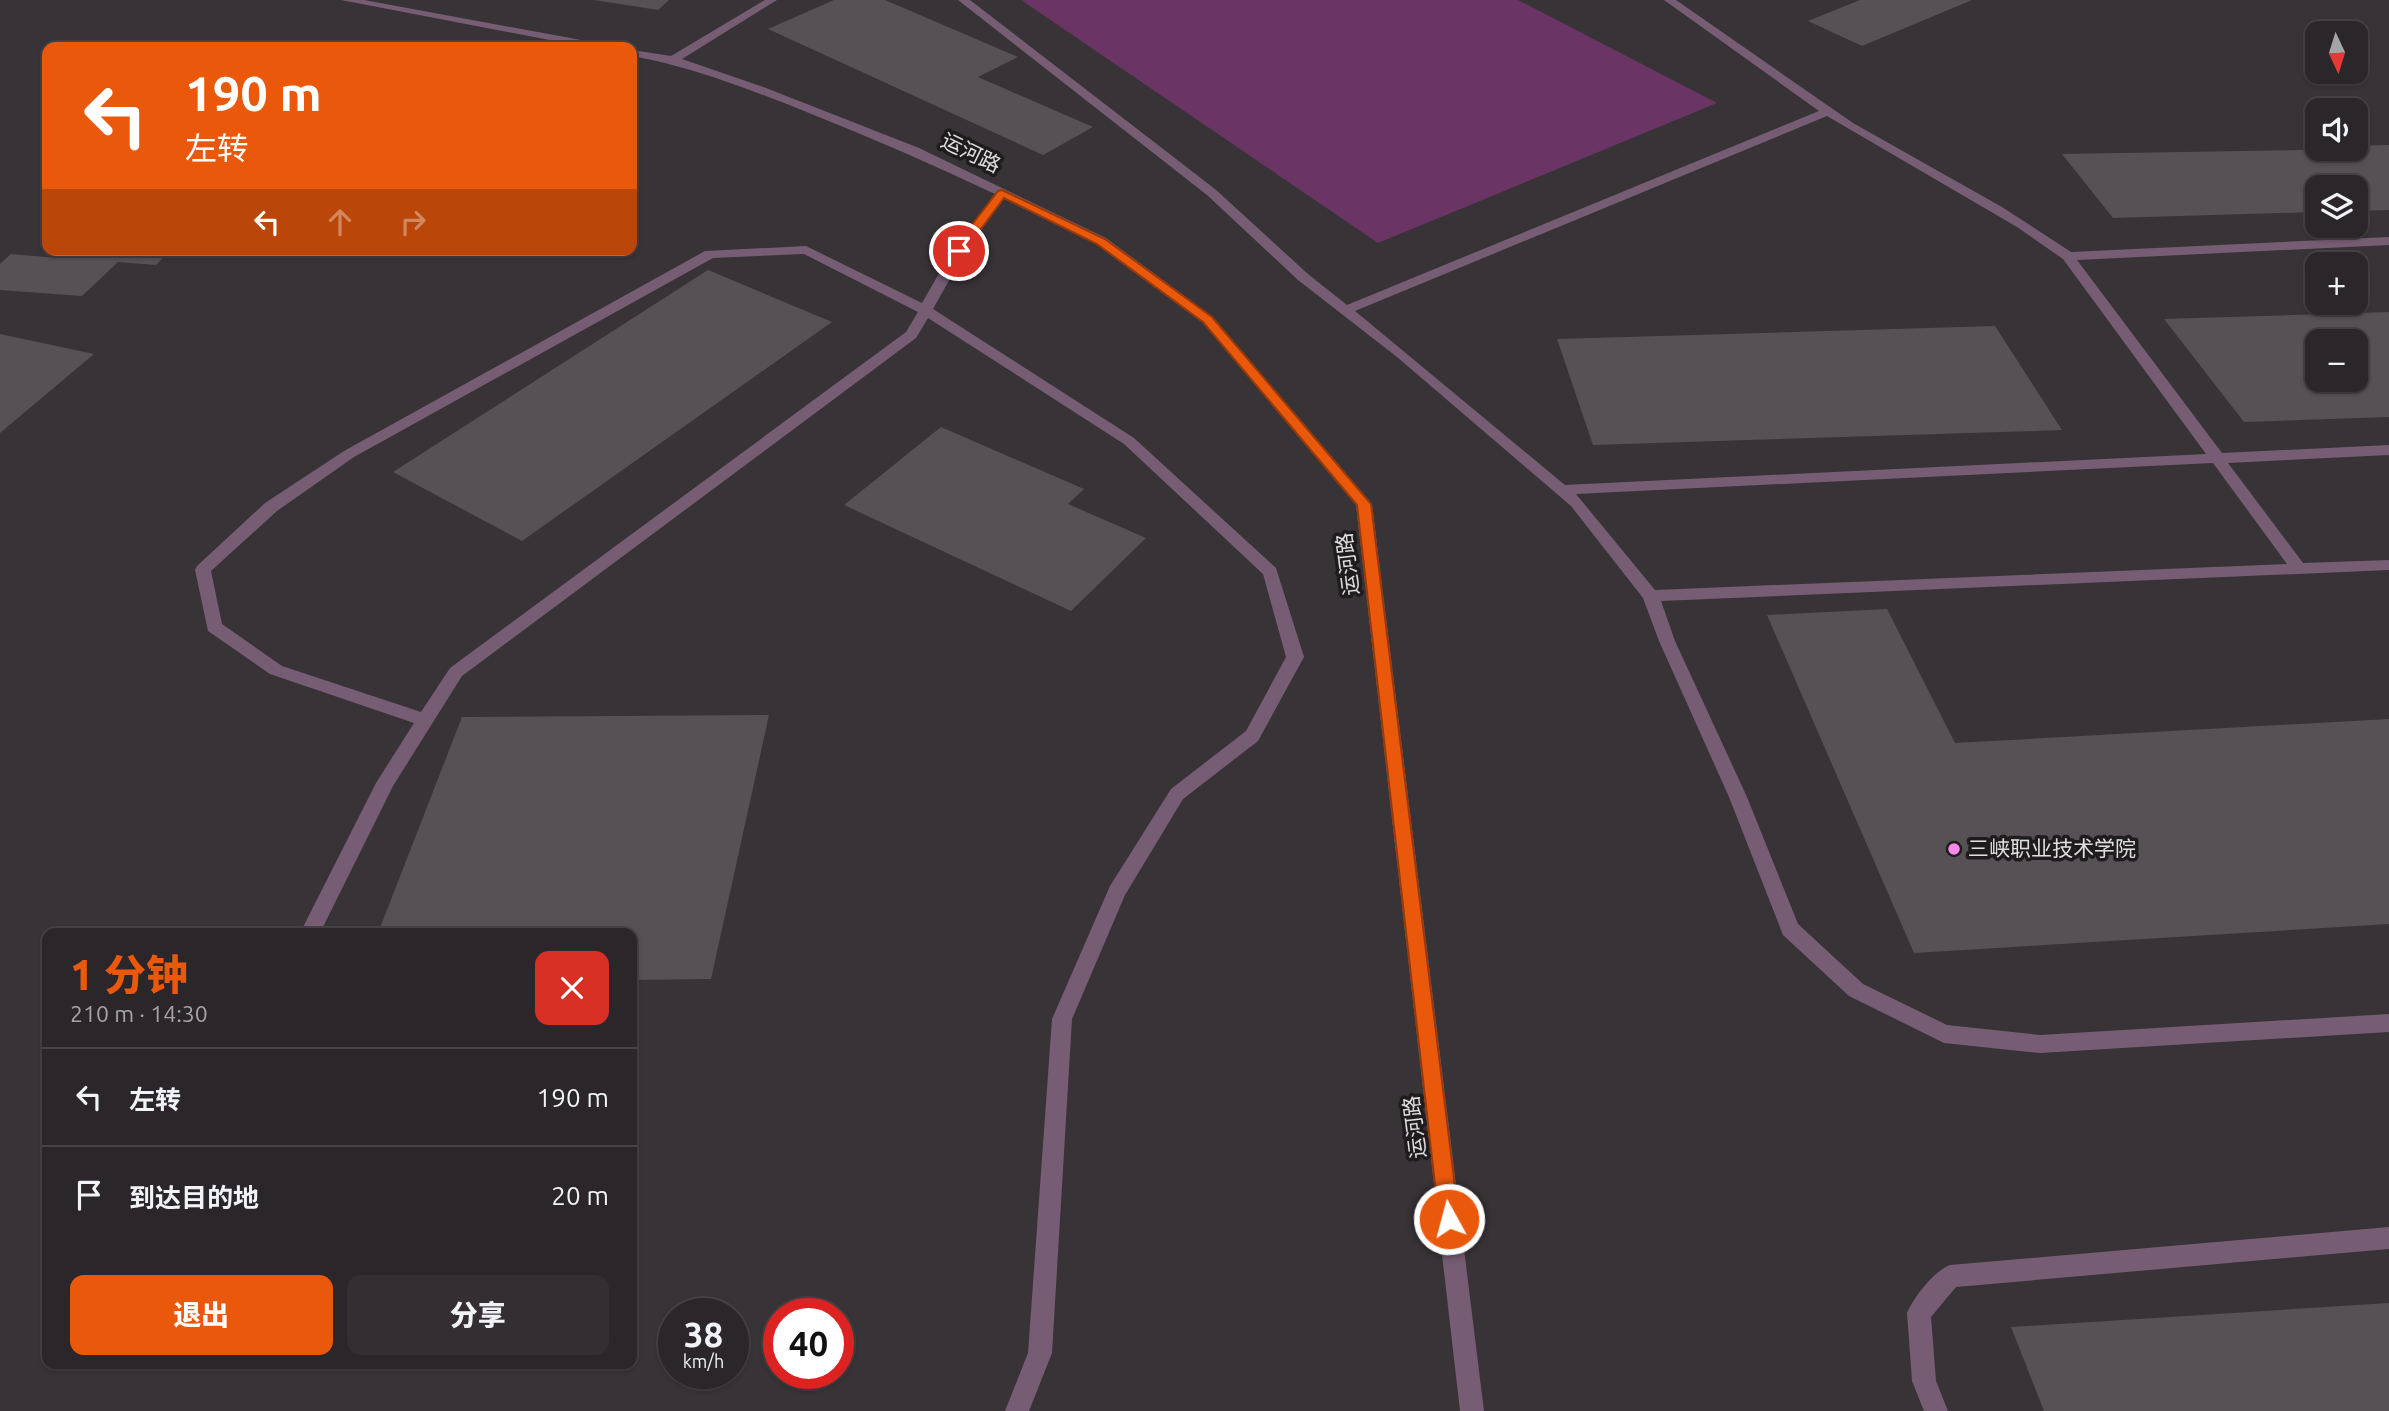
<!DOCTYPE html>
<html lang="zh">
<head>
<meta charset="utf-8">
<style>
	body { margin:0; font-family:Ubuntu,"Noto Sans SC",sans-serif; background:#322e31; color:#f1f3f6; height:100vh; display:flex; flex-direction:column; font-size:26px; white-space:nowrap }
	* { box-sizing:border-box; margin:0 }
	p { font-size:23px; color:#a5a5a8 }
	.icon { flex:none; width:38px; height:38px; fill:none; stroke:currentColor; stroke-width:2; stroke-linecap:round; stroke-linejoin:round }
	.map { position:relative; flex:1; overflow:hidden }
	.sheet { position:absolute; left:42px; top:928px; width:595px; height:441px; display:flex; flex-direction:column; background:#2a2629; border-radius:14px; box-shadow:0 2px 5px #0004,0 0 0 2px #464346 }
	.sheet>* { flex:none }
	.banner { position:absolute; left:42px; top:42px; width:595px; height:214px; border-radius:14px; box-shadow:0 2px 5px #0004,0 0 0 2px #464346; background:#ea580c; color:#fff; overflow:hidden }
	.needle { width:46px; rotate:176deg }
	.controls { position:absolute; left:2305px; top:21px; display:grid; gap:14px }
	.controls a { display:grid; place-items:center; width:63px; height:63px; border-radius:14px; background:#2a2629; box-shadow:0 2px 5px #0004,0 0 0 2px #464346; font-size:35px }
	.speed { position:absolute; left:658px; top:1298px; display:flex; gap:14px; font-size:35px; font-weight:700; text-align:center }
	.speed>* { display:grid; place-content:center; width:91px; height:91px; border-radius:50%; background:#2a2629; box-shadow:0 2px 5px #0004,0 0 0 2px #464346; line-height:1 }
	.speed small { font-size:18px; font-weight:400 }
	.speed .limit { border:10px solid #d22; background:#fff; color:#111 }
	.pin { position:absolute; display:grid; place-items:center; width:60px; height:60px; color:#fff; margin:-30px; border:4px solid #fff; border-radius:50%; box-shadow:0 2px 7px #0007 }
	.me { position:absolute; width:77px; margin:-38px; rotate:353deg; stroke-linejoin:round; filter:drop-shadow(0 0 5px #0008) }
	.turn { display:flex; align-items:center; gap:24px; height:147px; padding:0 28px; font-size:32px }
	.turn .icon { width:91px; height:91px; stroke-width:2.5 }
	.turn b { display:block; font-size:49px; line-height:60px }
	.lanes { display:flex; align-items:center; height:66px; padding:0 28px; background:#0003; justify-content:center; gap:35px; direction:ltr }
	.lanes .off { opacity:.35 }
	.round { display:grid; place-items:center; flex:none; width:74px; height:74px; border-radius:14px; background:#322e31 }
	.overview { display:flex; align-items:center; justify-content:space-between; height:119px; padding:0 28px }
	h1 { font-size:42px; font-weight:800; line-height:52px; color:#ea580c }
	.cta { display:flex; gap:14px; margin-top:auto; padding:14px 28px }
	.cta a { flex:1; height:80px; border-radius:14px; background:#ea580c; color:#fff; font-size:28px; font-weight:800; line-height:80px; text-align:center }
	.cta a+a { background:#322e31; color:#f1f3f6 }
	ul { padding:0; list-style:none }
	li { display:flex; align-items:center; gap:21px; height:98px; padding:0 28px; border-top:2px solid #464346 }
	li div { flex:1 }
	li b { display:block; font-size:26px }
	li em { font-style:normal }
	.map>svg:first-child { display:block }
</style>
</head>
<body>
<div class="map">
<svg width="2389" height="1411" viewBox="0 0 2389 1411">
	<rect width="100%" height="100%" fill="#383337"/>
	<path fill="#6a3565" d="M1021 0H1518L1717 103 1378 243Z"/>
	<path fill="#565155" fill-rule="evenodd" d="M594 0H669L658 10Z
		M834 0H885L1018 57 978 77 1093 127 1043 155 768 29Z
		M1860 0H1972L1862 46 1808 21Z
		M2389 145V210L2356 211V187H2317V212L2113 218 2062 154 2356 149V146Z
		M67 250H171L156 265 118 262 82 296 0 290V264L11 254 58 258Z
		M708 270 832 322 522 541 393 472Z
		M2389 312V417L2244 422 2164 319ZM2317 341H2356V380H2317Z
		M1995 326 2062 430 1593 445 1557 339Z
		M0 334 94 354 0 433Z
		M941 427 1084 489 1068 504 1146 538 1071 611 844 505Z
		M1887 609 1955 743 2389 719V924L1914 953 1767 615Z
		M769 715 711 979 632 980V933H378L462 717Z
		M2389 1303V1411H2044L2011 1327Z"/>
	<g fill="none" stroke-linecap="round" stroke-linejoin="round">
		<path fill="#765d73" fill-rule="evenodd" d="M341 0H364L603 44 609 47H586Z
			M765 0H777L682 59 766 88 919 148 1106 238 1213 317 1372 504 1484 1411H1460L1356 505 1203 323 1096 244 1004 199 965 252 933 309 1134 438 1276 568 1304 657 1258 741 1183 799 1125 895 1072 1019 1052 1353 1029 1411H1005L1028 1353 1052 1019 1110 886 1171 789 1246 731 1286 657 1263 574 1124 444 928 318 916 338 462 676 393 786 320 933H300L376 783 414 723 270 674 208 631 195 570 197 566 265 503 344 451 705 251 806 246 922 303 952 251 995 194C934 165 872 138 809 113 751 90 693 67 632 56V50L671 56ZM804 254 918 312 906 332 450 668 421 712 282 666 222 624 211 571 277 511 354 457 713 258Z
			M958 0H970L1215 189 1308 274 1347 305 1819 111 1664 0H1676L1853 123 2002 207 2071 252 2389 237V245L2077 260 2222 453 2389 445V455L2228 463 2303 563 2389 560V570L1661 601 1675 641 1747 797 1798 924 1863 984 1947 1025 2040 1035 2389 1014V1032L2040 1053 1944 1043 1849 996 1783 935 1729 797 1659 641 1643 598 1571 506 1397 357 1298 280 1207 195ZM1827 116 2017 227 2063 259 2206 454 1565 485 1355 311ZM2213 463 2287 564 1655 590 1576 494Z
			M2389 1227V1249L1956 1287 1931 1317 1936 1381 1948 1411H1924L1912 1381 1907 1313C1914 1297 1934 1271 1950 1265Z"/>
	</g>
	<path fill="#ea580c" stroke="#983908" stroke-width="2" d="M1002 190 1105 239 1212 317 1371 504 1459 1219 1456 1225 1449 1228 1442 1225 1439 1219 1357 505 1203 322 1097 244 1004 198 963 253H954V248L998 191Z"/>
	<circle fill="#f788ec" stroke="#1e1c1d" stroke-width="2.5" cx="1954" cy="849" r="7"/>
	<g text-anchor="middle" stroke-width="7" stroke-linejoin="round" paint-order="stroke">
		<g font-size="21" fill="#e0dee0" stroke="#1e1c1d">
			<text transform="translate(971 153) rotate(26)" y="7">运河路</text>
			<text transform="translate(1348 564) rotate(-97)" y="7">运河路</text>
			<text transform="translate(1415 1127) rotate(-97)" y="7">运河路</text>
		</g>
		<g font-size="21" fill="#e0dee0" stroke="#1e1c1d" text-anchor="start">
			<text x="1968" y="856">三峡职业技术学院</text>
		</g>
	</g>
</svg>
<div class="controls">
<a><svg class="needle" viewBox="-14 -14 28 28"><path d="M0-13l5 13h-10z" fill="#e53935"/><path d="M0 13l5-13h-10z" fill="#a5a5a8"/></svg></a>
<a><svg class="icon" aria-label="sound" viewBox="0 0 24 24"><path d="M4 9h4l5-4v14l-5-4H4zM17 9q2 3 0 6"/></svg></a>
<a><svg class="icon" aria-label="layers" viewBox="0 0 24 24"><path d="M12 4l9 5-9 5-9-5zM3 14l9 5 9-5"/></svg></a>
<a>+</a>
<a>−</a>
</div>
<div class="speed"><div>38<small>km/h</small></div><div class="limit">40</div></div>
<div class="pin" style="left:959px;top:251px;background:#d93025"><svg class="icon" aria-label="arrive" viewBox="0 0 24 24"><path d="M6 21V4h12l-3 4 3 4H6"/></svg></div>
<svg class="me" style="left:1449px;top:1219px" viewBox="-20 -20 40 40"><circle r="17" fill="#ea580c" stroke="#fff" stroke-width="3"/><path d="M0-11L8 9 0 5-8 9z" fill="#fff"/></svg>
<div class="banner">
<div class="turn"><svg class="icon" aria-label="left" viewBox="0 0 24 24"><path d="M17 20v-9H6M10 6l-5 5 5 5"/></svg><div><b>190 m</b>左转</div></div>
<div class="lanes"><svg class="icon" aria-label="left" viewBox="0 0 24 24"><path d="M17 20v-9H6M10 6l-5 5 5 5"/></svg><svg class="icon off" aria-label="ahead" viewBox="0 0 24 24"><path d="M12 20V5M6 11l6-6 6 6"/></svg><svg class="icon off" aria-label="right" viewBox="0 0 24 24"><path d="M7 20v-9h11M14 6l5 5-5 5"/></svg></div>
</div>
<section class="sheet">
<div class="overview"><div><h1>1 分钟</h1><p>210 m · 14:30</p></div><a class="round" style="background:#d93025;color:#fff"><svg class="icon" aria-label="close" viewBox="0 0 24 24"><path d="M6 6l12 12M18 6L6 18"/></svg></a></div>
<ul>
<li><svg class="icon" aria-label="left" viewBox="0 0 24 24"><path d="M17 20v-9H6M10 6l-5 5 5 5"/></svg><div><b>左转</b></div><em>190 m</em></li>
<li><svg class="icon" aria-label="arrive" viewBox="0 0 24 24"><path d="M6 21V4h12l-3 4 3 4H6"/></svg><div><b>到达目的地</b></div><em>20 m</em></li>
</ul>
<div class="cta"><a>退出</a><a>分享</a></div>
</section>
</div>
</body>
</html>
